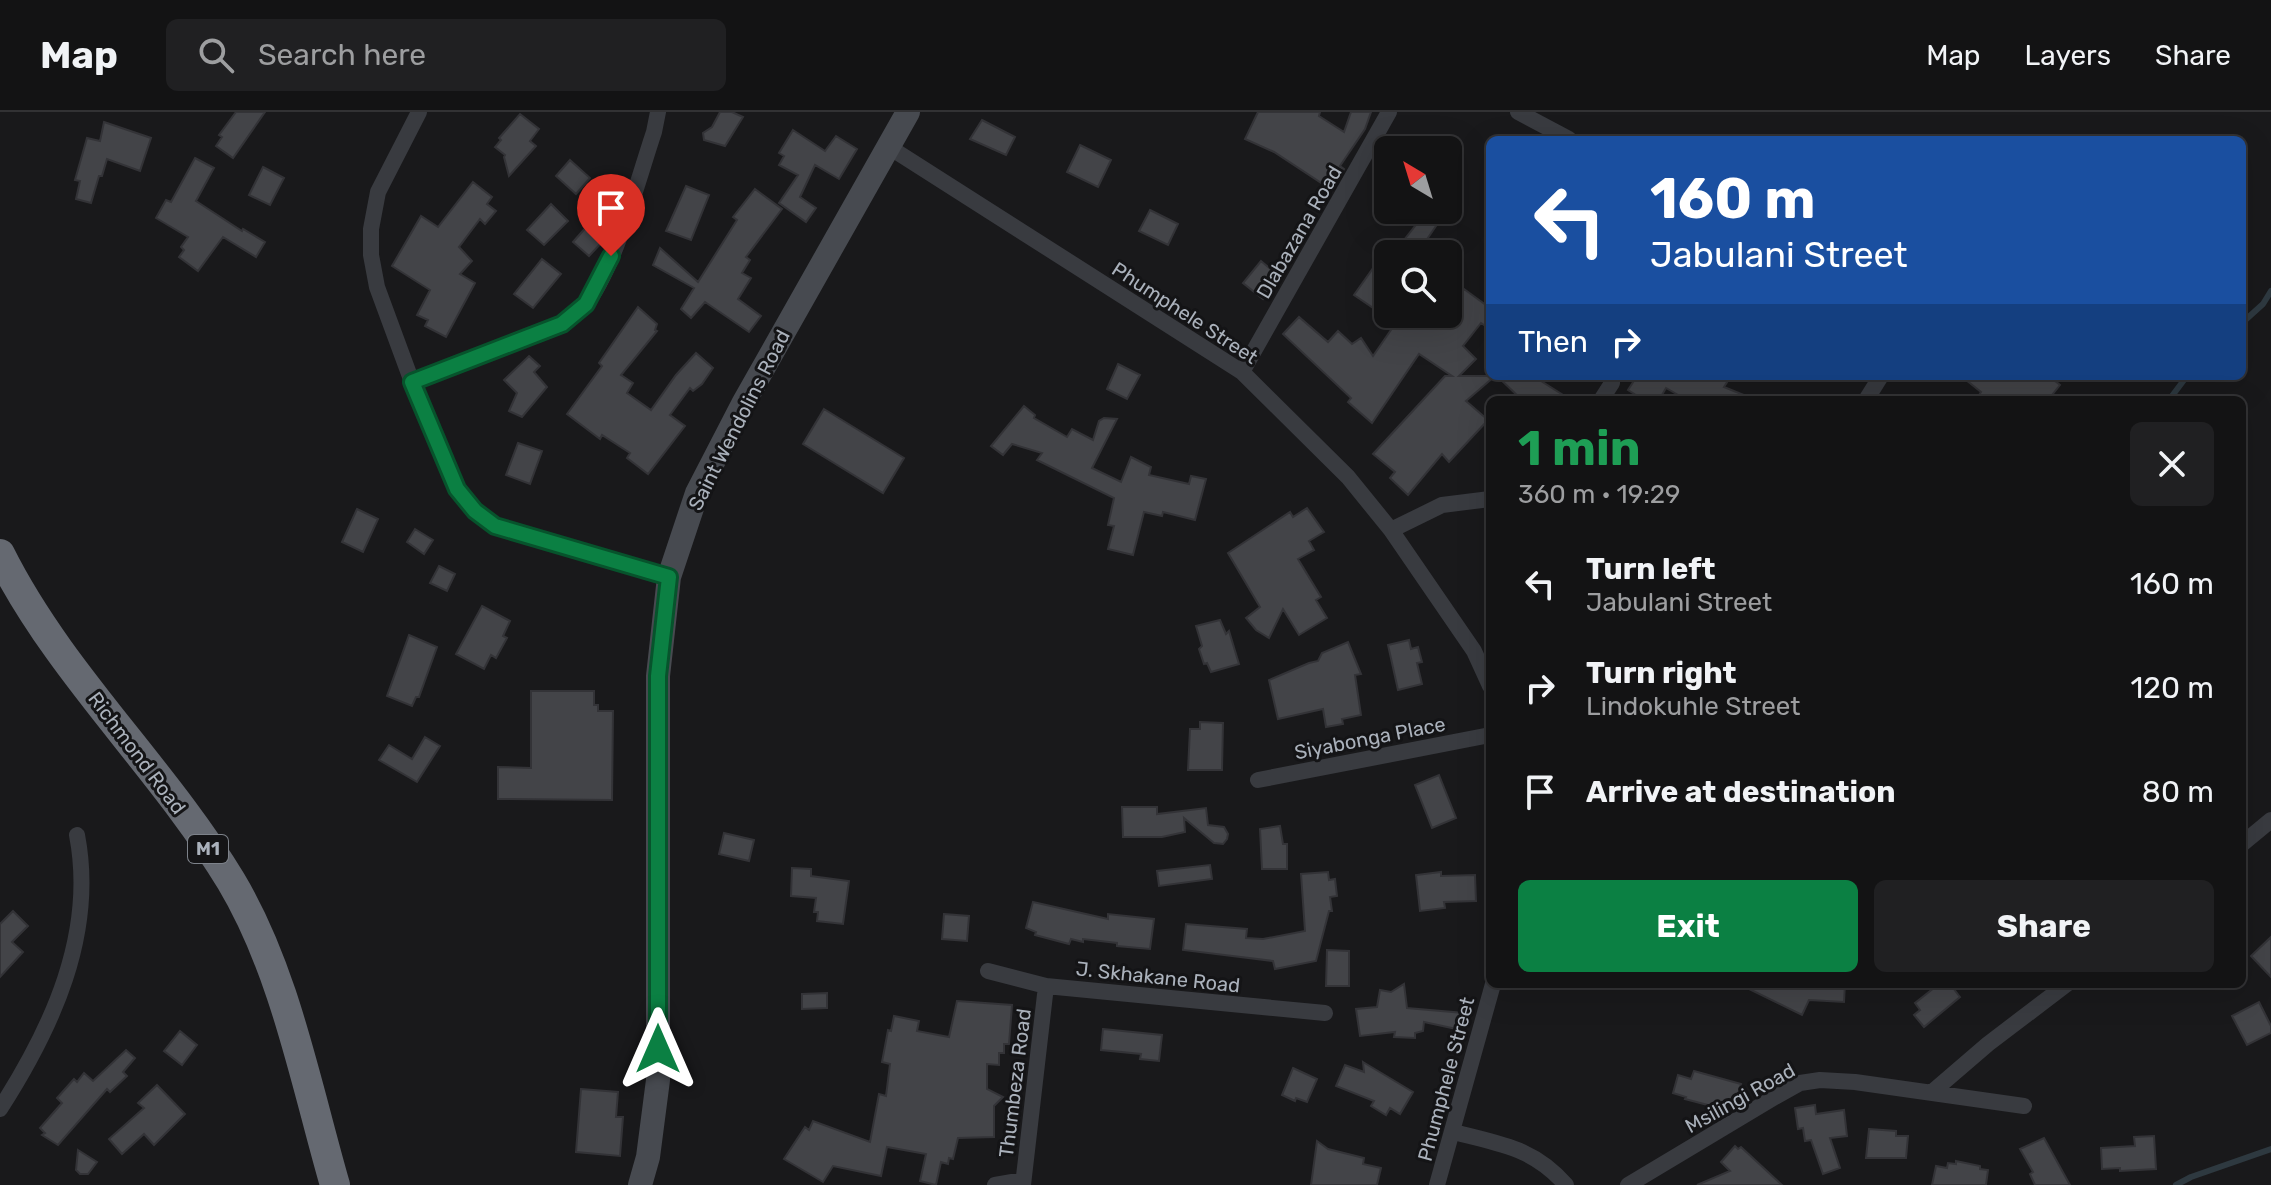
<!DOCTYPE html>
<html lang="en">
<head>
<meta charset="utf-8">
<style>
	body { margin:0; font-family:Rubik,sans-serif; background:#202022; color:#f1f3f6; height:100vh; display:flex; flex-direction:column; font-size:30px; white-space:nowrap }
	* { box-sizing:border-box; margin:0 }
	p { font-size:26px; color:#9d9ea0 }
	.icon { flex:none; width:44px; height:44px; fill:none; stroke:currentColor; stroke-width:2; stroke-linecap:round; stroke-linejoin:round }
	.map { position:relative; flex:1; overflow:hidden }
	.details { position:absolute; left:1486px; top:284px; width:760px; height:592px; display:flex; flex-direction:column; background:#131314; border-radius:12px; box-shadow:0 8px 32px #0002,0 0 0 2px #323234 }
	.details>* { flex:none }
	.guide { position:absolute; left:1486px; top:24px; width:760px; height:244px; border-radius:12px; box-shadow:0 8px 32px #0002,0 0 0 2px #323234; background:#1a4fa0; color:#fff; overflow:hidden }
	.needle { width:52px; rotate:322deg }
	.buttons { position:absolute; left:1374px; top:24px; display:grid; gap:16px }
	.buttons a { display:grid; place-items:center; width:88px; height:88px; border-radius:12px; background:#131314; box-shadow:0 8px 32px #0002,0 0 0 2px #323234; font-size:40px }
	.pin { position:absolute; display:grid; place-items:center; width:68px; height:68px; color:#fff; margin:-82px -34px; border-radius:50% 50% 50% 0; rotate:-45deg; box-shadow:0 0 8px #0007 }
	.pin .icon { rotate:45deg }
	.me { position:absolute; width:88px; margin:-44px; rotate:0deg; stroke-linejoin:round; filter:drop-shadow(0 0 6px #0008) }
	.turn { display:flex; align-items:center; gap:28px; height:168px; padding:0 32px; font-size:36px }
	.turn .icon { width:104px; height:104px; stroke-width:2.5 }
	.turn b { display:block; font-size:56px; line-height:68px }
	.then { display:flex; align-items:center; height:76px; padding:0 32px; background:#0003; gap:16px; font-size:30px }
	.round { display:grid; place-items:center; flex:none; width:84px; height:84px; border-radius:12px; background:#202022 }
	.headline { display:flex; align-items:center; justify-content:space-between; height:136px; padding:0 32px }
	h1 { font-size:48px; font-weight:700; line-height:60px; color:#1e9e55 }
	.cta { display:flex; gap:16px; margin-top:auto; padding:16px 32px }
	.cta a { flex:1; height:92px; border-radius:12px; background:#0b8043; color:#fff; font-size:32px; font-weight:700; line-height:92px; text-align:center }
	.cta a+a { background:#202022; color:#f1f3f6 }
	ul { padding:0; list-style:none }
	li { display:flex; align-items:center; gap:24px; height:104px; padding:0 32px }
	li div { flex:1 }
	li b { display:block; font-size:30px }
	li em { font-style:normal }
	header { display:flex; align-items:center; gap:48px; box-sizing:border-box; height:112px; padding:0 40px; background:#131314; border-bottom:2px solid #323234 }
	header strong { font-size:38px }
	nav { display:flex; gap:44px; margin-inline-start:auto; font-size:28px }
	.search { width:560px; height:72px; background:#202022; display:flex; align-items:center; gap:20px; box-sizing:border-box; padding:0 28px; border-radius:12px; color:#9d9ea0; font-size:30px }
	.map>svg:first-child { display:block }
</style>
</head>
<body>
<header>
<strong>Map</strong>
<div class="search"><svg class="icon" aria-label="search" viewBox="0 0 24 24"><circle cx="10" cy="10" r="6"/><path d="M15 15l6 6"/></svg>Search here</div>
<nav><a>Map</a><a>Layers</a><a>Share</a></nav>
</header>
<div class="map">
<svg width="2271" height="1073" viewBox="0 0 2271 1073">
	<rect width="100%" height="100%" fill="#19191b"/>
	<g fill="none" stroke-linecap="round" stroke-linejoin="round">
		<path stroke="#2e3940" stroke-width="6" d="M2242 211 2263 192 2271 179
			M2169 288 2187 264
			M2176 1073 2191 1065 2271 1037"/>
	</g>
	<path fill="#434448" stroke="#333337" stroke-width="2" d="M236 0H265L233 46 216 34 222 25 219 23Z
		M720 0H732L743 5 725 34 704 28 703 21 712 15Z
		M1258 0H1320L1319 4 1344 20 1351 0H1371L1365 17 1340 54 1344 57 1332 78 1274 40 1245 27Z
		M520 2 539 17 530 29 536 34 509 64 504 45 505 43 495 35 501 28 499 26Z
		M982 8 1015 25 1006 43 970 27Z
		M104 10 151 26 140 59 107 47 102 64H99L91 91 76 87 80 69 75 68 87 26 100 29Z
		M793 18 825 39 836 24 857 37 839 67 815 53 800 85 816 96 806 110 779 91 798 63 779 53 784 44 779 41Z
		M1080 33 1111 48 1098 75 1067 60Z
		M195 46 214 56 196 89 242 119 243 117 265 130 256 145 223 125 198 159 179 145 184 138 181 135 188 125 156 106 166 88 171 90Z
		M570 48 590 66 576 82 556 64Z
		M263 55 284 66 270 93 249 83Z
		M473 70 492 85 487 92 496 99 485 112 480 107 459 135 472 149 460 162 475 171 446 225 425 214 428 208 417 203 430 178 392 154 421 104 438 115Z
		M686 74 709 83 691 128 666 119Z
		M755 77 782 97 746 145 750 148 742 161 751 166 738 187 761 204 749 220 705 190 691 206 681 197 694 176 653 153 660 136 698 170 737 108 733 105Z
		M551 92 568 109 544 133 527 118Z
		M1150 98 1178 112 1168 133 1139 119Z
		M596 104 611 116 604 124 606 126 589 144 573 130Z
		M1423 104 1436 114 1417 142H1393Z
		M1388 135V206L1354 183Z
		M542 147 561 162 533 196 514 182Z
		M1261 149 1280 165 1263 187 1243 171Z
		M1464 177 1490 196V217L1481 211 1463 234 1476 247 1459 264H1495L1466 289 1488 308 1449 350 1442 342 1408 383 1390 366 1395 360 1373 342 1445 264H1452L1419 242 1372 311 1348 290 1351 286 1283 222 1299 205 1328 230 1338 219 1352 232 1361 226 1373 244 1402 202H1448Z
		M638 195 657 212 655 218 657 219 621 263 633 271 627 281 651 298 676 263 696 241 713 256 702 272 693 279 690 276 670 303 685 314 648 362 627 346 630 341 602 323 600 327 567 302 602 254 599 251Z
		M529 244 540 254 534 260 547 275 522 305 509 299 517 281 504 268Z
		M1118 252 1140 263 1127 287 1107 277Z
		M1497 264H1533L1571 288H1522Z
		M1637 264H1731L1724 275 1756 288H1687L1666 276 1659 288H1644L1628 278Z
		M1961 264H2049L2060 273 2048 288H1976L1981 280Z
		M1024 294 1035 303 1034 306 1067 325 1072 317 1093 328 1099 309 1104 306 1117 307 1092 356 1121 370 1131 345 1151 355 1149 363 1189 372 1191 364 1206 367 1195 408 1163 400 1162 404 1144 400 1133 443 1108 437 1114 414 1108 413 1114 386 1037 348 1042 341 1012 332 1003 343 991 334Z
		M824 297 904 346 883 381 803 332Z
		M518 331 542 339 530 372 506 363Z
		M1307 396 1324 420 1309 429 1314 438 1298 447 1321 485 1316 488 1327 506 1299 523 1283 497 1269 526 1256 518 1246 506 1260 495 1228 441 1290 400 1293 405Z
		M357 397 378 407 363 440 342 430Z
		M415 417 433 428 424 442 407 430Z
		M439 454 455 462 447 479 430 471Z
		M482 494 510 509 503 524 507 526 496 546 491 543 484 557 456 542Z
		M1220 508 1226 522 1229 519 1239 552 1211 560 1207 551 1204 552 1199 537 1202 534 1196 514Z
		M409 523 437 535 419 585H416L412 594 387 584Z
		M1409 528 1411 537 1418 535 1422 550 1417 551 1422 572 1398 578 1388 533Z
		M1348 530 1361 562 1355 563 1361 603 1342 607 1343 612 1326 615 1323 597 1278 607 1269 568 1309 551 1318 549 1322 541Z
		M531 579H594V593H598V599H613L612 688 498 687V655L531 656Z
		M1200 610 1223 611 1222 658H1188L1190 617H1200Z
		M425 625 440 634 417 670 379 648 389 633 412 647Z
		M1439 663 1456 706 1432 716 1415 673Z
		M1122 695H1157V702L1206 696 1208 713 1224 715 1228 722 1227 727 1223 732 1214 731 1184 706 1185 720 1162 725H1123Z
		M1280 714 1283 732H1287V757H1262L1260 717Z
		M724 721 754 728 749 749 719 742Z
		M1210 753 1212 767 1159 774 1157 759Z
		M792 756 811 757V764L849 769 843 812 817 809 818 800H814L816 786 791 784Z
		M1328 760 1329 768 1335 767 1337 784 1330 785 1332 799H1329L1316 849 1275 857 1273 849 1183 838 1186 812 1247 817 1246 826 1263 827 1305 819 1301 762Z
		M1441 760V764L1475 763 1476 789 1444 790 1445 796 1420 799 1416 763Z
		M1033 790 1108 807V802L1154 807 1150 837 1117 834V831L1083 827V830L1071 827 1069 832 1035 823 1036 820 1026 816Z
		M13 799 28 814 12 830 23 840 0 865V812Z
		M944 802 969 804 967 829 942 827Z
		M2271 825V865L2251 844Z
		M1327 838 1349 839V874H1326Z
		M1404 872 1407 896 1464 901 1461 918 1424 910 1423 919 1415 921V926L1394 925 1395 920 1360 924 1356 897 1377 895 1380 878 1391 880Z
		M1739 872H1845L1844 890 1809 888 1802 903Z
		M1939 872H1950L1960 885 1924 915 1914 903 1920 898 1915 891Z
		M827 881V896L802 897V882Z
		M957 889 1012 893 1009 932H1004V941H999V953L987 952V977L1003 985 994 994V1025L958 1026 953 1047 949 1046 948 1052 941 1050 936 1073 920 1069 926 1042 887 1035 881 1064 833 1054 823 1070 784 1047 805 1015 809 1018 813 1009 870 1030 879 982 886 984 890 952 882 950 888 918 891 919 894 904 919 909 917 919 949 925Z
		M2259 890 2271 914V921L2247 933 2232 904Z
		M1103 917 1162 923 1159 949 1140 947 1141 942 1101 938Z
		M180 919 197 933 182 953 164 939Z
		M126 938 135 946 123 960 127 964 110 980 107 977 58 1033 42 1023 45 1021 40 1016 62 991 57 986 74 967 77 970 84 961 93 969Z
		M1363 950 1413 980 1400 1002 1390 996 1386 1003 1371 994 1374 989 1336 974 1345 953 1364 960Z
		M1293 956 1317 967 1307 990 1296 986 1295 989 1282 983Z
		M1694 959 1741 972 1735 993 1725 990 1723 997 1685 987 1686 985 1673 981 1678 963 1691 967Z
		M157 973 185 1002 154 1033 144 1022 122 1042 109 1027 144 996 138 991Z
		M581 977 618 980 616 1005H623L620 1044 576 1040Z
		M1815 993 1816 1002 1844 998 1847 1024 1830 1026 1840 1056 1823 1062 1811 1028 1805 1029 1803 1016 1798 1017 1795 996Z
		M1869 1017 1896 1019V1024H1908L1906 1046H1866Z
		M2154 1024 2156 1057 2120 1059V1056L2102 1057 2101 1036 2135 1034 2134 1025Z
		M2044 1026 2070 1073H2035L2030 1062 2033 1060 2020 1037Z
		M1317 1029 1328 1037 1364 1046 1363 1052 1381 1056 1377 1073H1311Z
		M1735 1034 1738 1037 1741 1035 1782 1073H1697L1730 1059 1721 1050Z
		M78 1038 97 1050 88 1062H80L76 1058Z
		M1956 1049 1980 1054V1057L1988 1058 1986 1073H1932L1936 1054 1947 1056 1948 1051 1956 1052Z"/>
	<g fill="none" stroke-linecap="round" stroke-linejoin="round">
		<path stroke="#393b40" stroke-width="16" d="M419 0 378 80 371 117V143L377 175 412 270 457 377 475 399 495 414 669 465
			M1518 0 1569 27
			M889 35 1242 260 1348 365 1391 418 1474 539 1490 574
			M1242 260 1389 0
			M412 270 550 218C563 212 575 204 585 193 614 160 639 64 654 20L658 0
			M1601 288 1612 271
			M1866 288 1881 264
			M1391 418 1442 393 1490 387
			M1258 668 1490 623
			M2242 732 2271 708
			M988 859 1046 874 1325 901
			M1931 981 1988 932 2067 872
			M0 997C52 916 96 822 77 723
			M1454 1020C1499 1032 1533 1035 1566 1073
			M995 1073 1023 1068
			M1023 1073 1046 874
			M1437 1073 1493 872
			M1628 1073 1775 985 1800 971 1820 968 1855 970 2024 994"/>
		<path stroke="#474a50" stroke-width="24" d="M640 1073 648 1045 658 968V564L669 465 697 381 743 292 908 0"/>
		<path stroke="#656971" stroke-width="30" d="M0 442C60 562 162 655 231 769 285 859 306 973 335 1073"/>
	</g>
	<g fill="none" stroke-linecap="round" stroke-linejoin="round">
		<defs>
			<path id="route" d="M611 144 586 192 562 212 412 270 457 377 475 399 495 414 669 465 658 564V937"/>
		</defs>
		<use href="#route" stroke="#07532c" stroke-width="20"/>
		<use href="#route" stroke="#0b8043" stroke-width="14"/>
	</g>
	<g text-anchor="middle" stroke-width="6" stroke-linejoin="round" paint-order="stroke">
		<rect fill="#141416" stroke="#7d828a" stroke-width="2" x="188" y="723" width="40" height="28" rx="6"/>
		<g font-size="18" font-weight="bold" fill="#aab1bb">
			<text x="208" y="743">M1</text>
		</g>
		<g font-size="20" fill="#aab1bb" stroke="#141416">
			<text transform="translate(1299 120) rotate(-60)" y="7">Dlabazana Road</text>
			<text transform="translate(1185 201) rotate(33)" y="7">Phumphele Street</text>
			<text transform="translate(739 308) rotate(-63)" y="7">Saint Wendolins Road</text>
			<text transform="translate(1370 626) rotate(-11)" y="7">Siyabonga Place</text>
			<text transform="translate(137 641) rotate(53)" y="7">Richmond Road</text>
			<text transform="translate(1158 865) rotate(6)" y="7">J. Skhakane Road</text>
			<text transform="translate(1446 967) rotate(-75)" y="7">Phumphele Street</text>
			<text transform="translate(1015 971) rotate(-83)" y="7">Thumbeza Road</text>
			<text transform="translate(1740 986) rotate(-29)" y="7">Msilingi Road</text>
		</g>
	</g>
</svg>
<div class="buttons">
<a><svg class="needle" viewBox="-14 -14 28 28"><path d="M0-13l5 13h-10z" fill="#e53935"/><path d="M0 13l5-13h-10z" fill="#9d9ea0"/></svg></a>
<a><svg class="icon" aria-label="search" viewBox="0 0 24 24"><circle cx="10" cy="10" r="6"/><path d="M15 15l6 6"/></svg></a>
</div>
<div class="pin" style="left:611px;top:144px;background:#d93025"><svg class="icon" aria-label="arrive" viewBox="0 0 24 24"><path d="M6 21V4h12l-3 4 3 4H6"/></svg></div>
<svg class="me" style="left:658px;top:937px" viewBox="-20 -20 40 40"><path d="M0-17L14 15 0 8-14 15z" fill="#0b8043" stroke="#fff" stroke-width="4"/></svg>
<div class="guide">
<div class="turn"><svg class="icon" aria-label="left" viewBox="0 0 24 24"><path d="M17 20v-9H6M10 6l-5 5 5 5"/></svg><div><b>160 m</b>Jabulani Street</div></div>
<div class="then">Then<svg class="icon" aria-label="right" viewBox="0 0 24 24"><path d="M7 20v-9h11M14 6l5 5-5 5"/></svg></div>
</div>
<section class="details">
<div class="headline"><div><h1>1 min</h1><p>360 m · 19:29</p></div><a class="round"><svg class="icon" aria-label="close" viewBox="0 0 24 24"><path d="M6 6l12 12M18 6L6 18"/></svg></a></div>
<ul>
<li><svg class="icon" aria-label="left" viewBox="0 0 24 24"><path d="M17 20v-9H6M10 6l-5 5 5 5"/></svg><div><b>Turn left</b><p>Jabulani Street</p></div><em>160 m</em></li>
<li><svg class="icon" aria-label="right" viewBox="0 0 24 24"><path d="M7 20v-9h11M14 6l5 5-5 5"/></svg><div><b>Turn right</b><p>Lindokuhle Street</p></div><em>120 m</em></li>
<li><svg class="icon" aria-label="arrive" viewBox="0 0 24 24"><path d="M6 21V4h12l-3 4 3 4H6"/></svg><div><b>Arrive at destination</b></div><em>80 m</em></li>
</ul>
<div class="cta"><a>Exit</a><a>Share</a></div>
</section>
</div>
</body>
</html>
